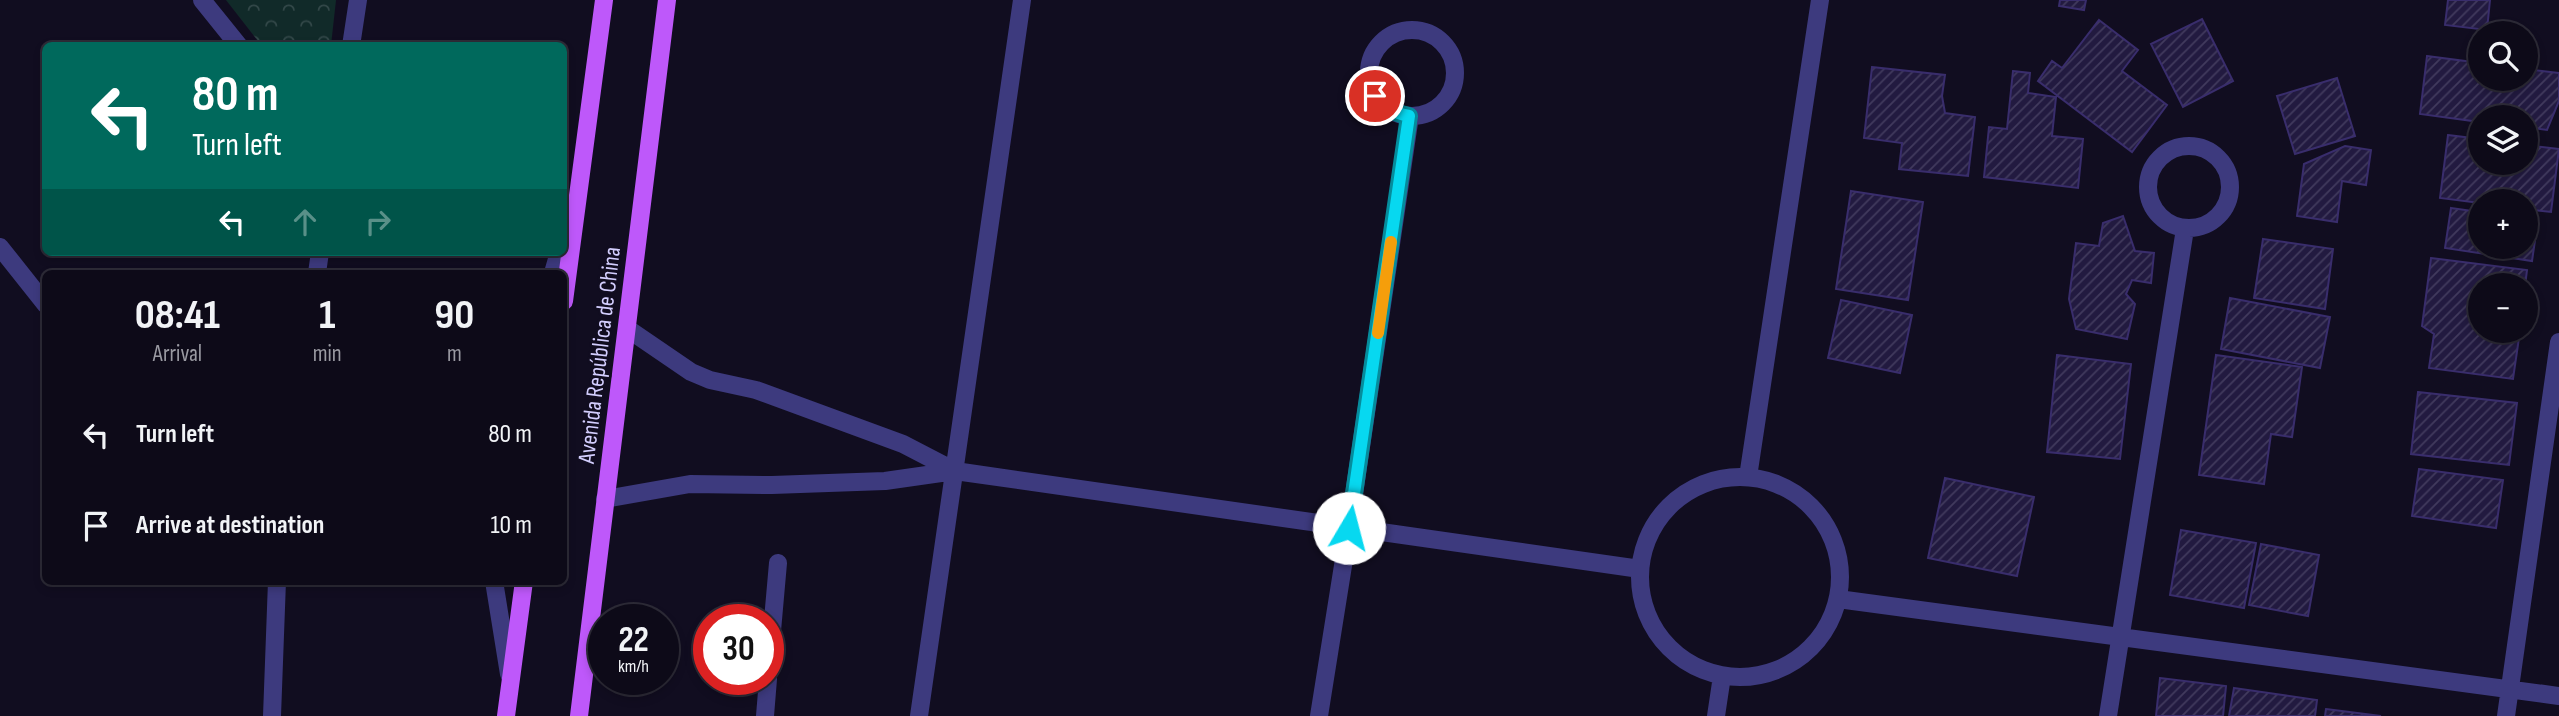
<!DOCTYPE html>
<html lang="en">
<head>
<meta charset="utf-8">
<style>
	body { margin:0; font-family:"Sofia Sans Condensed",sans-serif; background:#1b1825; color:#f1f3f6; height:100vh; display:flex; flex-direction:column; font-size:26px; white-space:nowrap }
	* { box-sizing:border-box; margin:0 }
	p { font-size:23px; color:#9a9aa2 }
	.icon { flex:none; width:38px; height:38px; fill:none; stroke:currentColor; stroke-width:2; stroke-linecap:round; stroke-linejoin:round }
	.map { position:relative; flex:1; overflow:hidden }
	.sheet { position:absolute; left:42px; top:270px; width:525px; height:315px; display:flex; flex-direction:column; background:#0d0a18; border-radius:10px; box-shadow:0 4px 10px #0003,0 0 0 2px #2d2b37 }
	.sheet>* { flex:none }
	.guide { position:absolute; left:42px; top:42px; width:525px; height:214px; border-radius:10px; box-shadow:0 4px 10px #0003,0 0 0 2px #2d2b37; background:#00695c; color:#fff; overflow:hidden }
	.fabs { position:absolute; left:2468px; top:21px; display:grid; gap:14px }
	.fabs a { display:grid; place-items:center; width:70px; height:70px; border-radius:50%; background:#0d0a18; box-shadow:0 4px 10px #0003,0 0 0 2px #2d2b37; font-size:35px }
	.speed { position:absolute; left:588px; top:604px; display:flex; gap:14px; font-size:35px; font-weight:700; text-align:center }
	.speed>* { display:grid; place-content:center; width:91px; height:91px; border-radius:50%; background:#0d0a18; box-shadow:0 4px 10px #0003,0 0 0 2px #2d2b37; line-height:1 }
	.speed small { font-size:18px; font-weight:400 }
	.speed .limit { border:10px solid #d22; background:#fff; color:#111 }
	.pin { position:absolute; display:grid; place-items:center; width:60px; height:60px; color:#fff; margin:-30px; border:4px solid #fff; border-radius:50%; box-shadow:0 2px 7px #0007 }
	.me { position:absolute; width:77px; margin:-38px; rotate:8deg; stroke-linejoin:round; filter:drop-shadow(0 0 5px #0008) }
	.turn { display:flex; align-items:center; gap:24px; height:147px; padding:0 35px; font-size:32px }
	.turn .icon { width:91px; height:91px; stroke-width:2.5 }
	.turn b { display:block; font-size:49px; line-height:60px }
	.lanes { display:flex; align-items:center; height:66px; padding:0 35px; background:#0003; justify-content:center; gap:35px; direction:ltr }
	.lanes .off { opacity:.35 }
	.eta { display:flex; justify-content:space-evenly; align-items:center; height:119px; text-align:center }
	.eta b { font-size:42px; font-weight:700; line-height:49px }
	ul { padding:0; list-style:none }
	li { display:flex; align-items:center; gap:21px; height:91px; padding:0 35px }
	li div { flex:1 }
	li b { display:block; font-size:26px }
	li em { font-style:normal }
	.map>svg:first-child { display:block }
</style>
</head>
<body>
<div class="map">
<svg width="2559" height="716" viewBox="0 0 2559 716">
	<defs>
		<pattern id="park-crowns" width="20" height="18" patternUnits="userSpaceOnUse" patternTransform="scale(1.75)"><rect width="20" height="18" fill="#112a29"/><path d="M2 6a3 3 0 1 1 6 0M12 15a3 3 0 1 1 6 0" fill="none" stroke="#334849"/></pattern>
		<pattern id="building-hatch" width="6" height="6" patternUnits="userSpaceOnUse" patternTransform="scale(1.75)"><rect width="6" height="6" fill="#221a40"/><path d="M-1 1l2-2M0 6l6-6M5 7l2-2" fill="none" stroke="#413a5d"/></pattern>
	</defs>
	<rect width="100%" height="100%" fill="#110d20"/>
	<path fill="url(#park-crowns)" d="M226 0H336L331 45H261Z"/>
	<path fill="url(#building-hatch)" stroke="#392d6c" stroke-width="2" d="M2060 0H2086L2084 10 2059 6Z
		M2448 0H2490L2487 30 2445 25Z
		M2202 19 2233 81 2183 107 2151 44Z
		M2099 20 2138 50 2122 71 2167 105 2132 152 2038 81 2052 61 2062 68Z
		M2427 56 2480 63V79H2525V69L2559 73V101L2547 130 2525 127V117H2480V122L2420 114Z
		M1872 67 1945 75 1942 96 1945 113 1975 117 1968 176 1899 169 1902 143 1864 138Z
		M2013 71 2030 73 2028 93 2056 97 2052 136 2083 139 2078 188 1984 177 1989 127 2007 129Z
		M2337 78 2355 136 2295 154 2277 96Z
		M2448 135 2480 139V163H2525V145L2559 149 2551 212 2525 209V201L2480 203 2440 198Z
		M2345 146 2371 150 2366 185 2342 181 2337 222 2297 216 2304 164Z
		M1851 191 1923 202 1908 300 1836 289Z
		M2451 208 2480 212V247H2525V218L2538 220 2532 261 2445 248Z
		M2123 216 2135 251 2154 253 2151 283 2132 280 2126 294 2135 304 2127 339 2076 329 2069 299 2076 243 2099 246 2103 223Z
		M2263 239 2333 249 2325 309 2254 298Z
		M2431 258 2527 270 2525 286 2480 285V331H2520L2513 379 2429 368 2434 334 2422 326Z
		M2230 298 2330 317 2320 368 2221 349Z
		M1841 300 1912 315 1900 373 1828 358Z
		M2057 355 2131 364 2120 459 2047 452Z
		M2216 355 2302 367 2292 437 2271 434 2264 484 2199 475Z
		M2418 392 2517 403 2509 465 2411 454Z
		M2419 469 2503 480 2496 528 2412 516Z
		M1945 478 2034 497 2017 576 1928 558Z
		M2181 530 2256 543 2244 608 2170 595Z
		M2261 544 2319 555 2308 616 2249 605Z
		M2160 678 2226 686 2223 716H2156Z
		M2234 688 2317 700 2315 716H2229Z
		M2326 709 2381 716H2325Z"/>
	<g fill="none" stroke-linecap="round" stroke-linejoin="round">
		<path stroke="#3d3a7e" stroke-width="18" d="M202 0 239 46
			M1369 73a43 43 0 1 1 86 0a43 43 0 1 1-86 0Z
			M351 46 358 0
			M2148 187a41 41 0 1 1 82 0a41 41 0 1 1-82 0Z
			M0 247 46 305
			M317 273 320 252
			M553 273 559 252
			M628 329 691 372 710 380 756 390 903 444 955 471
			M1640 577a100 100 0 1 1 200 0a100 100 0 1 1-200 0Z
			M1748 477 1820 0
			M605 499 690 484 772 485 885 481 955 471 1640 569
			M494 581 509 674
			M1838 599 2559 696
			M768 676 778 563
			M272 716 277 581
			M765 716 768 679
			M919 716 1022 0
			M1319 716 1349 528 1410 116
			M1716 716 1722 676
			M2108 716 2185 229
			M2506 716 2559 342"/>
		<path stroke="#be58fa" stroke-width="18" d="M564 301 604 0
			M506 716 524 581
			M579 716 667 0"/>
	</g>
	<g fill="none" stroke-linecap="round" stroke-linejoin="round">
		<defs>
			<path id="route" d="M1349 528 1409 116C1394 113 1385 108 1375 96"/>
		</defs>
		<use href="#route" stroke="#058c9c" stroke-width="18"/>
		<use href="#route" stroke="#07d8f0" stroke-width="12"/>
		<path stroke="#f59e0b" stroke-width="12" d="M1378 333 1391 242"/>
	</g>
	<g text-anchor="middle" stroke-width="5" stroke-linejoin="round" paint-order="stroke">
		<g font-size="24" fill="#d3cefe" stroke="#110d20">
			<text transform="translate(599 355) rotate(-83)" y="8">Avenida República de China</text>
		</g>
	</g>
</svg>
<div class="fabs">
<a><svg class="icon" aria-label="search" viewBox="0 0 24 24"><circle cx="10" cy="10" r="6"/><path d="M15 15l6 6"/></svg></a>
<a><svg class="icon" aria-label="layers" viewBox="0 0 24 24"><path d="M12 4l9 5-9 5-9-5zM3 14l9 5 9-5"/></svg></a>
<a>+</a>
<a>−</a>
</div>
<div class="speed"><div>22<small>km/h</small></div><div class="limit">30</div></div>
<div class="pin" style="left:1375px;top:96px;background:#d93025"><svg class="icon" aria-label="arrive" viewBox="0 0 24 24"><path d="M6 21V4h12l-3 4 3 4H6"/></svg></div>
<svg class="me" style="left:1349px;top:528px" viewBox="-20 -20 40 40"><circle r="19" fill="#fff"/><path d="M0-13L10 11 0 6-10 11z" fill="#07d8f0"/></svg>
<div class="guide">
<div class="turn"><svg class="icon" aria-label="left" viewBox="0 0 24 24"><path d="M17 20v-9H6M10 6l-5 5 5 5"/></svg><div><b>80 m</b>Turn left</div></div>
<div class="lanes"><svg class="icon" aria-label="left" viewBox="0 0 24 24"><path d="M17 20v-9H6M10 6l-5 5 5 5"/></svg><svg class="icon off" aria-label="ahead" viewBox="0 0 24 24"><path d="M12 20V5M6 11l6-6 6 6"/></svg><svg class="icon off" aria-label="right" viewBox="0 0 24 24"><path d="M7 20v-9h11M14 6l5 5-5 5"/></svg></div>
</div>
<section class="sheet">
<div class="eta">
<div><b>08:41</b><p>Arrival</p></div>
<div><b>1</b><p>min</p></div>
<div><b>90</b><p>m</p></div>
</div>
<ul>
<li><svg class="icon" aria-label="left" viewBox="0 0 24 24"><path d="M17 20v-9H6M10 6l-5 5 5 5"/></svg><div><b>Turn left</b></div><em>80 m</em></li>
<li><svg class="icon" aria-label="arrive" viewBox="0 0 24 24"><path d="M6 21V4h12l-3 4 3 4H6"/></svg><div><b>Arrive at destination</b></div><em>10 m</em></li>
</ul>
</section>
</div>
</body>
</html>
